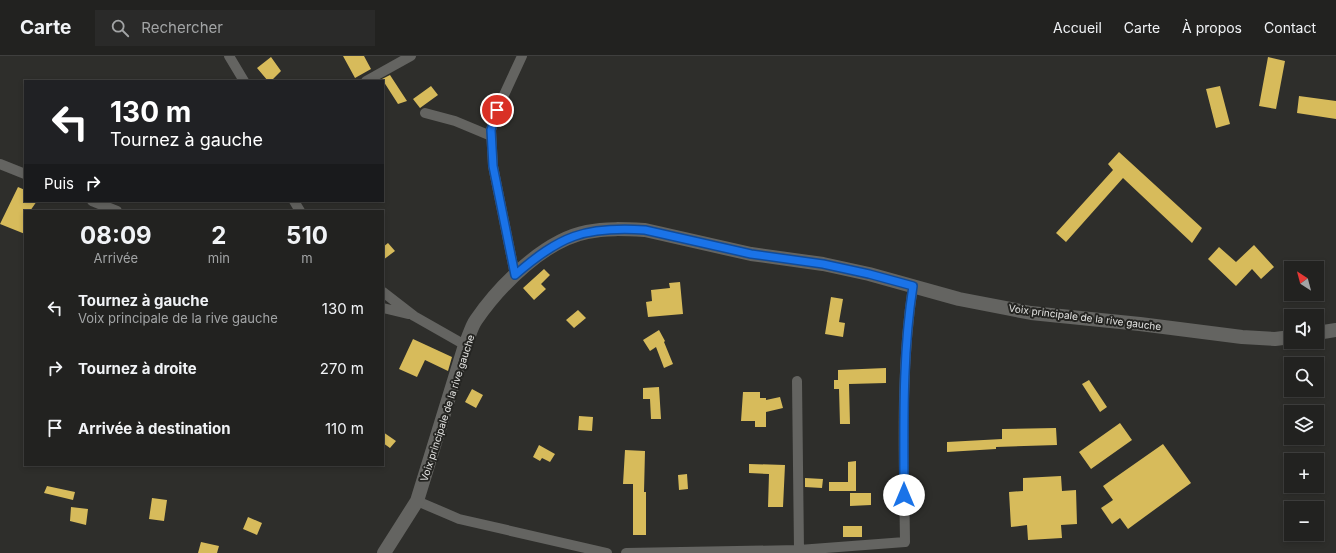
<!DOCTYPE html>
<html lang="fr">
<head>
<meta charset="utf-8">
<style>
	body { margin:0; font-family:Inter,sans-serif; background:#2a2a29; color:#f1f3f6; height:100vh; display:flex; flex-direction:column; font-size:15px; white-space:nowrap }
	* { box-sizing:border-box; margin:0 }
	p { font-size:13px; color:#a2a4a5 }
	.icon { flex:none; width:22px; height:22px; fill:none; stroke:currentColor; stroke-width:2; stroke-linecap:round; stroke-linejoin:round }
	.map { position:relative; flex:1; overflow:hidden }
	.drawer { position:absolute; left:24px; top:154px; width:360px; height:256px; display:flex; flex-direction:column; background:#222220; border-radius:0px; box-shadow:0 2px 6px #0003,0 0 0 1px #3f3f3e }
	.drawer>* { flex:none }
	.top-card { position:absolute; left:24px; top:24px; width:360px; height:122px; border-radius:0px; box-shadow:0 2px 6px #0003,0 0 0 1px #3f3f3e; background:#202124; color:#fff; overflow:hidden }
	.needle { width:26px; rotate:324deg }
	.tools { position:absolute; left:1284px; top:205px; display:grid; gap:8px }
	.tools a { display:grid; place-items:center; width:40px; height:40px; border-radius:0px; background:#222220; box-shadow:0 2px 6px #0003,0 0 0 1px #3f3f3e; font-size:20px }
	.pin { position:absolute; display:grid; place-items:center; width:34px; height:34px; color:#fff; margin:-17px; border:2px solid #fff; border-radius:50%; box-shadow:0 1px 4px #0007 }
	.me { position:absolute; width:44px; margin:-22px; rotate:0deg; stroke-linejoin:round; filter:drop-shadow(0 0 3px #0008) }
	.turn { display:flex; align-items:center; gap:14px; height:84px; padding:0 20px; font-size:18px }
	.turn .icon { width:52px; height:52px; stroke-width:2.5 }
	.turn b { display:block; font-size:28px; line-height:34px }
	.then { display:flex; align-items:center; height:38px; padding:0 20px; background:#0003; gap:8px; font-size:15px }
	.eta { display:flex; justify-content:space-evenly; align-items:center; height:68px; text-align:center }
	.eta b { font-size:24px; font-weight:700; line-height:28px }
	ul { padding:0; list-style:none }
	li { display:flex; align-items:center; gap:12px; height:60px; padding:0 20px }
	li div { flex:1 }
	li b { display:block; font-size:15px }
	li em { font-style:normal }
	header { display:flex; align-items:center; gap:24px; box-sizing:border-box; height:56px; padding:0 20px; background:#222220; border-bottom:1px solid #3f3f3e }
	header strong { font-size:19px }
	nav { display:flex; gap:22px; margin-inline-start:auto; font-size:14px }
	.search { width:280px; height:36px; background:#2a2a29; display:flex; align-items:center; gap:10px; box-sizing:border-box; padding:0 14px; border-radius:0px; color:#a2a4a5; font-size:15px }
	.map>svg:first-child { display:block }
</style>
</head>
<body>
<header>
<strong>Carte</strong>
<div class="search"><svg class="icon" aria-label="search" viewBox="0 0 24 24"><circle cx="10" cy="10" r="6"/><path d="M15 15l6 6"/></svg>Rechercher</div>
<nav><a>Accueil</a><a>Carte</a><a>À propos</a><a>Contact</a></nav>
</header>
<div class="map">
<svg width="1336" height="497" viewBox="0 0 1336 497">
	<rect width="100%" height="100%" fill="#2e2e2b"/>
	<path fill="#d7bb5b" d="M343 0H364L371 13 355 22Z
		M271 1 281 15 271 25H268L257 12Z
		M1268 1 1285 5 1276 53 1259 50Z
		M390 19 407 45 398 48 382 23Z
		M431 30 438 39 420 52 413 43Z
		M1220 30 1230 68 1216 72 1206 33Z
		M1299 40 1336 45V63L1297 57Z
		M1119 96 1202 172 1192 187 1123 122 1066 186 1056 177 1113 114 1108 108Z
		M18 131 25 134V145H37L30 155H25V178L0 168Z
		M388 187 395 195 383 204V191Z
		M1254 189 1274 211 1261 223 1252 213 1236 230 1208 203 1219 191 1236 206Z
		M544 213 550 219 541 228 546 233 534 244 523 232Z
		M680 226 683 258 648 261 646 246 652 245 651 234 670 232 669 227Z
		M831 241 843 243 839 266 845 267 843 281 825 278Z
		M578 254 586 262 574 272 566 264Z
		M659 274 665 285 664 286 673 308 664 312 656 291 650 295 643 284Z
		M413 283 452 301 448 315 425 304 417 321 399 313Z
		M886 312V327L849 328 850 368H840L839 333H834V324H838V314Z
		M1089 324 1107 351 1100 356 1082 328Z
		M659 331 661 363H651L650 343H643V332Z
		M472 333 483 339 476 352 465 346Z
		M743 336H760V342H766V344L780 341 783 352 766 356V371H755V365H741Z
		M579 360 593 361 592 375 578 374Z
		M1120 367 1132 384 1091 413 1079 396Z
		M1056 372 1057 389 996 391V393L947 396V386L1002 383V373Z
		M383 376 396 385 390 392 383 387Z
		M1163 388 1191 427 1128 473 1120 462 1112 468 1101 452 1113 444 1103 430Z
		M539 389 555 398 550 406 542 402 540 405 533 401Z
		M625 394 645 395 644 436H646V479H633V428H623Z
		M856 405V435H829V426H848V406Z
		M749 408 785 409 783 451H768L769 418 749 417Z
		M687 418 688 433 679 434 678 419Z
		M1061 420 1062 435 1076 434 1077 468 1061 469 1062 482 1028 484 1027 469 1011 471 1009 436 1023 435V422Z
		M805 422 823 423 822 432 805 431Z
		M47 430 75 436 73 444 44 437Z
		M850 437H871V449L850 450Z
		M152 442 167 444 164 465 149 463Z
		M71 451 88 453 86 469 70 465Z
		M248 461 262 467 257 479 243 473Z
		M843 470H862V481H843Z
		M201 486 219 490 217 497H198Z"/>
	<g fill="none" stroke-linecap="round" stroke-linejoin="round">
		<path stroke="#646461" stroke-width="10" d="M229 0 244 25
			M366 25 411 0
			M425 57 455 65 491 80
			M0 108 25 118
			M92 145 117 155
			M294 145 300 155
			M515 219 493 110 491 74 497 54 522 0
			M383 236 414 260 465 289
			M383 252 408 258
			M797 325 799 494
			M417 445 459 463 607 497
			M626 497 799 494 905 486C904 401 900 315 913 230"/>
		<path stroke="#646461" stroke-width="14" d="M1317 277 1336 274
			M384 497 417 445 465 289C469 281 471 271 476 264 500 229 545 184 587 176 606 172 625 173 645 174L751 198 823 208 869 218 959 243 1031 257 1140 268 1242 281 1275 283 1291 281"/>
	</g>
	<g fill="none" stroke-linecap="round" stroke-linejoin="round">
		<defs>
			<path id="route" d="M497 54 491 74 493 110 515 219C560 180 584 170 645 174L751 198 823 208 869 218 913 230C902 300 904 370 904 439"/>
		</defs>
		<use href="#route" stroke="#114b97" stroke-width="10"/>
		<use href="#route" stroke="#1a73e8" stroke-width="7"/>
	</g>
	<g text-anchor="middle" stroke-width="4" stroke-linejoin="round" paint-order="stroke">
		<g font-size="10" fill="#e3e3e1" stroke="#242421">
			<text transform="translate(1085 261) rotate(7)" y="4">Voix principale de la rive gauche</text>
			<text transform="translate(447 352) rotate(-72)" y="4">Voix principale de la rive gauche</text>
		</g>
	</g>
</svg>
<div class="tools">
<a><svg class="needle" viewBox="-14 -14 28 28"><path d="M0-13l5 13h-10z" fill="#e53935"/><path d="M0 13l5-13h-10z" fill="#a2a4a5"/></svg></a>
<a><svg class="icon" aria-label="sound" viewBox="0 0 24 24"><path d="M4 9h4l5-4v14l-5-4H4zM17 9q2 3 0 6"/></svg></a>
<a><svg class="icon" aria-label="search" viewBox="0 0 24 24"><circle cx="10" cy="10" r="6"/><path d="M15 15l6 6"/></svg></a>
<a><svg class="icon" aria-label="layers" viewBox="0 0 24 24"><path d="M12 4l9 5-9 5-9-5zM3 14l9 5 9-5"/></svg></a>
<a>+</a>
<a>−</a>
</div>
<div class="pin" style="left:497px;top:54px;background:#d93025"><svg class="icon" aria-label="arrive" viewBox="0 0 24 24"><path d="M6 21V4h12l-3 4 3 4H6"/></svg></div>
<svg class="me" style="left:904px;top:439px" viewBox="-20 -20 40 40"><circle r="19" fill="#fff"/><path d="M0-13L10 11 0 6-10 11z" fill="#1a73e8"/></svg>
<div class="top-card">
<div class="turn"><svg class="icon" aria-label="left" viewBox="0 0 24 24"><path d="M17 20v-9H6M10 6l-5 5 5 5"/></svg><div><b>130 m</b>Tournez à gauche</div></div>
<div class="then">Puis<svg class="icon" aria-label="right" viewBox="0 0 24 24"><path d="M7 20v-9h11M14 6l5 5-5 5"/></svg></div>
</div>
<section class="drawer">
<div class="eta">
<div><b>08:09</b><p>Arrivée</p></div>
<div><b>2</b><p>min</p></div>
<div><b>510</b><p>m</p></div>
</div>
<ul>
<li><svg class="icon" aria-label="left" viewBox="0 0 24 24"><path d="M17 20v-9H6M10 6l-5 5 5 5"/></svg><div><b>Tournez à gauche</b><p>Voix principale de la rive gauche</p></div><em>130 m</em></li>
<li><svg class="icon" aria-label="right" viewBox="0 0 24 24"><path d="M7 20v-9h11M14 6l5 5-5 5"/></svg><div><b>Tournez à droite</b></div><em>270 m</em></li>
<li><svg class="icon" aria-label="arrive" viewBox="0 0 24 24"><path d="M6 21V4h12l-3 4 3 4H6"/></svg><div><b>Arrivée à destination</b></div><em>110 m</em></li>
</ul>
</section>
</div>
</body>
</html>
